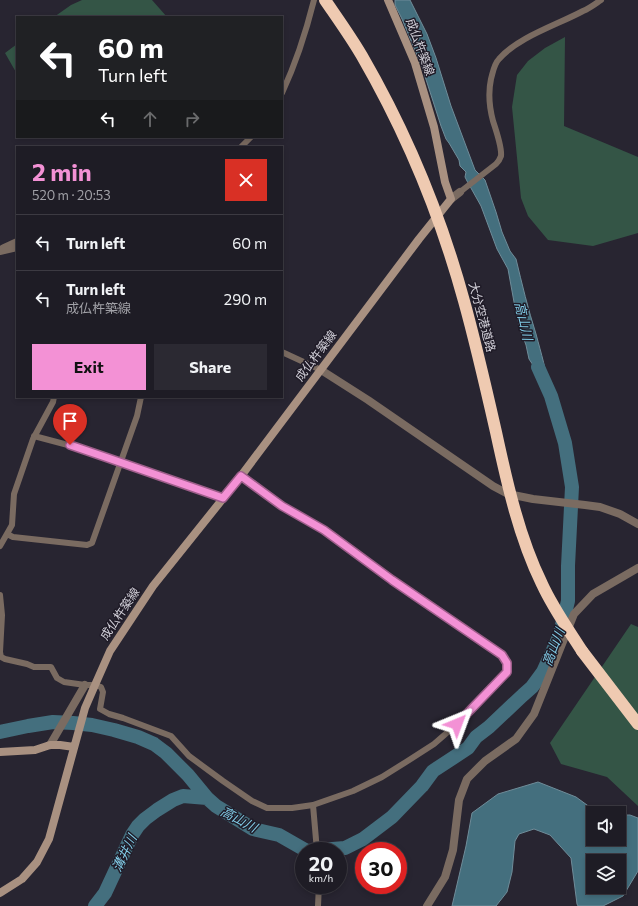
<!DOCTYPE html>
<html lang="en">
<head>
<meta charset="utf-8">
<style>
	body { margin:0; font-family:Commissioner,"Noto Sans JP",sans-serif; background:#2b2932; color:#f1f3f6; height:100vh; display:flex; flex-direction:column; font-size:15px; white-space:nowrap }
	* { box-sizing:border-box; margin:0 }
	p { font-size:13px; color:#a1a1a7 }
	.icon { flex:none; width:22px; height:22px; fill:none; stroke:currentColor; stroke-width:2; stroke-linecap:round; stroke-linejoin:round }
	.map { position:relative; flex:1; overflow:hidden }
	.sheet { position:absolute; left:16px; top:146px; width:267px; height:252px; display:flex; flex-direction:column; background:#1e1c25; border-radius:0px; box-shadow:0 2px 6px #0003,0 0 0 1px #3c3a42 }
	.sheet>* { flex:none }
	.banner { position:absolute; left:16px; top:16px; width:267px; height:122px; border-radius:0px; box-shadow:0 2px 6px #0003,0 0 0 1px #3c3a42; background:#202124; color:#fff; overflow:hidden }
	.fabs { position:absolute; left:586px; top:806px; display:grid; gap:8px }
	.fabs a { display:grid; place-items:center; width:40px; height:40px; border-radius:0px; background:#1e1c25; box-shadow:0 2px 6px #0003,0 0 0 1px #3c3a42; font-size:20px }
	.speed { position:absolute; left:295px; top:842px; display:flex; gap:8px; font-size:20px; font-weight:700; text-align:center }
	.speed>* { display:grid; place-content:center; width:52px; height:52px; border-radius:50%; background:#1e1c25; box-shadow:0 2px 6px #0003,0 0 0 1px #3c3a42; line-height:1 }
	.speed small { font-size:10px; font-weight:400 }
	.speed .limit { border:6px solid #d22; background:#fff; color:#111 }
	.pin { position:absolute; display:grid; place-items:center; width:34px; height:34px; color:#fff; margin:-41px -17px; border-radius:50% 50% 50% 0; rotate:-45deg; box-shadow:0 0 4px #0007 }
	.pin .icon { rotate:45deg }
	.me { position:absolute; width:44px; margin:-22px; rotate:44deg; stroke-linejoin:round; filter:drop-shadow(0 0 3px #0008) }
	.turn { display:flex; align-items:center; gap:14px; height:84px; padding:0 16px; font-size:18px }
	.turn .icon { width:52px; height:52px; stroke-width:2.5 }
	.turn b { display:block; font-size:28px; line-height:34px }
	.lanes { display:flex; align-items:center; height:38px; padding:0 16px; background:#0003; justify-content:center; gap:20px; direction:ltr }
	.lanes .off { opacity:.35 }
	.round { display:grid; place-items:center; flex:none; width:42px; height:42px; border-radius:0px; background:#2b2932 }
	.summary { display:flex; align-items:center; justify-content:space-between; height:68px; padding:0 16px }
	h1 { font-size:24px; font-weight:700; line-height:30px; color:#f391d5 }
	.cta { display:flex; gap:8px; margin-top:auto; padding:8px 16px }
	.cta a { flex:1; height:46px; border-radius:0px; background:#f391d5; color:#111; font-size:16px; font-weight:700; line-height:46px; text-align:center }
	.cta a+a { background:#2b2932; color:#f1f3f6 }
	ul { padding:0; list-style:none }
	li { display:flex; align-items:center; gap:12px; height:56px; padding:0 16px; border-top:1px solid #3c3a42 }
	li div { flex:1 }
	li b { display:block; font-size:15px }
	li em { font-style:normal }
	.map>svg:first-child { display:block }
</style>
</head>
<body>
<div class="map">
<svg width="638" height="906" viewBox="0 0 638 906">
	<rect width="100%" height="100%" fill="#282531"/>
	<path fill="#345546" d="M82 0H152L167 17H54L71 5Z
		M565 37 564 126 638 157V233L593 246 548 240 528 216 521 198 512 107 517 75 528 61 545 48Z
		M17 44V74L5 53Z
		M631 624 638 627V806L607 777 561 764 550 743Z"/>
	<path fill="#446f7e" stroke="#6f8c99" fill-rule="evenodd" d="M395 0H410L427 34 436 58 451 106 475 170 485 180 496 212 502 232 510 251 516 259C522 284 528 309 536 334 541 353 547 372 549 392L543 380 529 359 526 345 520 329 514 302 508 269 497 249 481 206 467 181 465 177 466 172 460 166 459 160 449 143 446 139 441 126 422 67 402 19 395 5Z
		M538 782 576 797 598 813H593V839H619V815H630L638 818V871L623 896 603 906H578L577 904 571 858 550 835 534 829 519 834 515 841 512 872 507 892 496 906H452L466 846 472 813 498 794ZM593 861H619V887H593Z"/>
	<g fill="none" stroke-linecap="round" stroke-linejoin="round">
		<path stroke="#446f7e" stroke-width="14" d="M0 732 28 726 53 722 73 723 92 725 114 730 138 737 154 744 166 753 188 775 207 798 216 806 253 829 279 835 307 851 345 848 363 839 392 817 422 786 433 771 468 748 476 737 489 727 523 695 532 687 543 672 559 637 568 601V566L572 487 565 443 551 396 538 367
			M95 906 105 893 132 835 138 826 145 819 157 810 173 800 183 796 207 798"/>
		<path stroke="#7a6b61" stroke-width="6" d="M282 93C296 63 306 32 314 0
			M241 147 251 137
			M460 192 496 164C498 162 500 159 501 156 502 147 496 130 493 121 489 106 488 93 491 79 493 72 494 64 499 59 518 37 557 25 583 11 590 8 595 4 601 0
			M0 249 4 247 17 241
			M0 252 17 248
			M282 352 321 370
			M34 436 83 449 223 498
			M7 534 13 537 87 545 92 543 137 416 141 397
			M0 546 12 525 14 494 33 439 53 402 54 397
			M0 595 2 615 0 652 1 657 5 659 27 664 34 667H51L57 678 64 682 85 685H95L101 687 103 692 100 709 109 714 123 718 171 736 189 756 223 781 252 801 267 808H292L313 805 353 791 382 777 406 762 434 744 457 724 507 672V663L502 655 392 580 324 530 282 506 241 476
			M313 805 317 851
			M318 906 319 885"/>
		<path stroke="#7a6b61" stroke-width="8" d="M451 199 460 192
			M321 370 368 400 493 486 508 494 533 499 585 505 600 507 620 514 638 524
			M50 745 85 685
			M427 906 445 877 453 850 459 800 467 779 485 761 516 739 534 714 574 614 593 594 638 568"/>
		<path stroke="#a99181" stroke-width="8" d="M0 752 35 750 50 745H60L74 747
			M0 893 22 879 37 862 49 839 85 708 95 685 110 651 153 586 241 476 419 239 451 199 445 182 434 127 423 90 415 63 388 0"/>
		<path stroke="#efcab1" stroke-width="12" d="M582 651 638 724"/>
		<path stroke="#efcab1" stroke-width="12" d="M325 0C338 19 351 37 362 56 406 132 441 217 464 301 476 344 486 388 496 432 507 483 519 537 542 584 553 608 568 629 582 651"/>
	</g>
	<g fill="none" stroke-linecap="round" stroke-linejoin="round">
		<defs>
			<path id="route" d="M70 445 108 458 223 498 241 476 282 506 324 530 392 580 502 655 507 663V672L457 724"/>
		</defs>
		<use href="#route" stroke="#9e5e8a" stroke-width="10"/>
		<use href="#route" stroke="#f391d5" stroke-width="7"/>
	</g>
	<g text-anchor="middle" stroke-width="3" stroke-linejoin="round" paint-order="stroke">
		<g font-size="12" fill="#d2d0d9" stroke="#1f1b27">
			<text transform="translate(420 47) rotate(70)" y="4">成仏杵築線</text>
			<text transform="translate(482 317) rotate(75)" y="4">大分空港道路</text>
			<text transform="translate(316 356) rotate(-53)" y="4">成仏杵築線</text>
			<text transform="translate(120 614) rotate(-56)" y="4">成仏杵築線</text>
		</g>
		<g font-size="13" font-style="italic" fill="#81cce7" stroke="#1f1b27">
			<text transform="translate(524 321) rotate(77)" y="5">高山川</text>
			<text transform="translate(553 647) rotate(-69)" y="5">高山川</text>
			<text transform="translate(239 819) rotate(28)" y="5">高山川</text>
			<text transform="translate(124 853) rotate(-64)" y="5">溝井川</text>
		</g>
	</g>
</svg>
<div class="fabs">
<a><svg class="icon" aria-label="sound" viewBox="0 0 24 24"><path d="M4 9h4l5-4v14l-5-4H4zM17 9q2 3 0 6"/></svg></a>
<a><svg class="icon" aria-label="layers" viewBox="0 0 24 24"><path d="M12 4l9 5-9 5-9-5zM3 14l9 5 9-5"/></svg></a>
</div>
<div class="speed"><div>20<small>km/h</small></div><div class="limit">30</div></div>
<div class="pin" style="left:70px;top:445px;background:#d93025"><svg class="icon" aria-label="arrive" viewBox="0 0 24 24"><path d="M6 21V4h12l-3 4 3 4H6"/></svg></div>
<svg class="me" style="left:457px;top:724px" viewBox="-20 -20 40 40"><path d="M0-17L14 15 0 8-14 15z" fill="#f391d5" stroke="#fff" stroke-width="4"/></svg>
<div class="banner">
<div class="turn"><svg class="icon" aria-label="left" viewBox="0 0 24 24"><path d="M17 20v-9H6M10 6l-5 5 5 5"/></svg><div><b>60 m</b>Turn left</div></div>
<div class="lanes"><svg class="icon" aria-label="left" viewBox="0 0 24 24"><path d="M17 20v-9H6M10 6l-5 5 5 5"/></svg><svg class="icon off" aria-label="ahead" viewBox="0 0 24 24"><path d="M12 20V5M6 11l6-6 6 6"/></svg><svg class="icon off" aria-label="right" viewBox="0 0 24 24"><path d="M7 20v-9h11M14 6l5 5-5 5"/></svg></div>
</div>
<section class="sheet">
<div class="summary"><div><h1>2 min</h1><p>520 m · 20:53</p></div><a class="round" style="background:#d93025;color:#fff"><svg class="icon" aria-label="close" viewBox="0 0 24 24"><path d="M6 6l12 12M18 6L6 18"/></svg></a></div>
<ul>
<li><svg class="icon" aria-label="left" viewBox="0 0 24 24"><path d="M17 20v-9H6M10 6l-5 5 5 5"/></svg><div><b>Turn left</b></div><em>60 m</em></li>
<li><svg class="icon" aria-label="left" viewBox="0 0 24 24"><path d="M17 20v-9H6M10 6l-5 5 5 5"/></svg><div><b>Turn left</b><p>成仏杵築線</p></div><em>290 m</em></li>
</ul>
<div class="cta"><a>Exit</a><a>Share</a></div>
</section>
</div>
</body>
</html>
